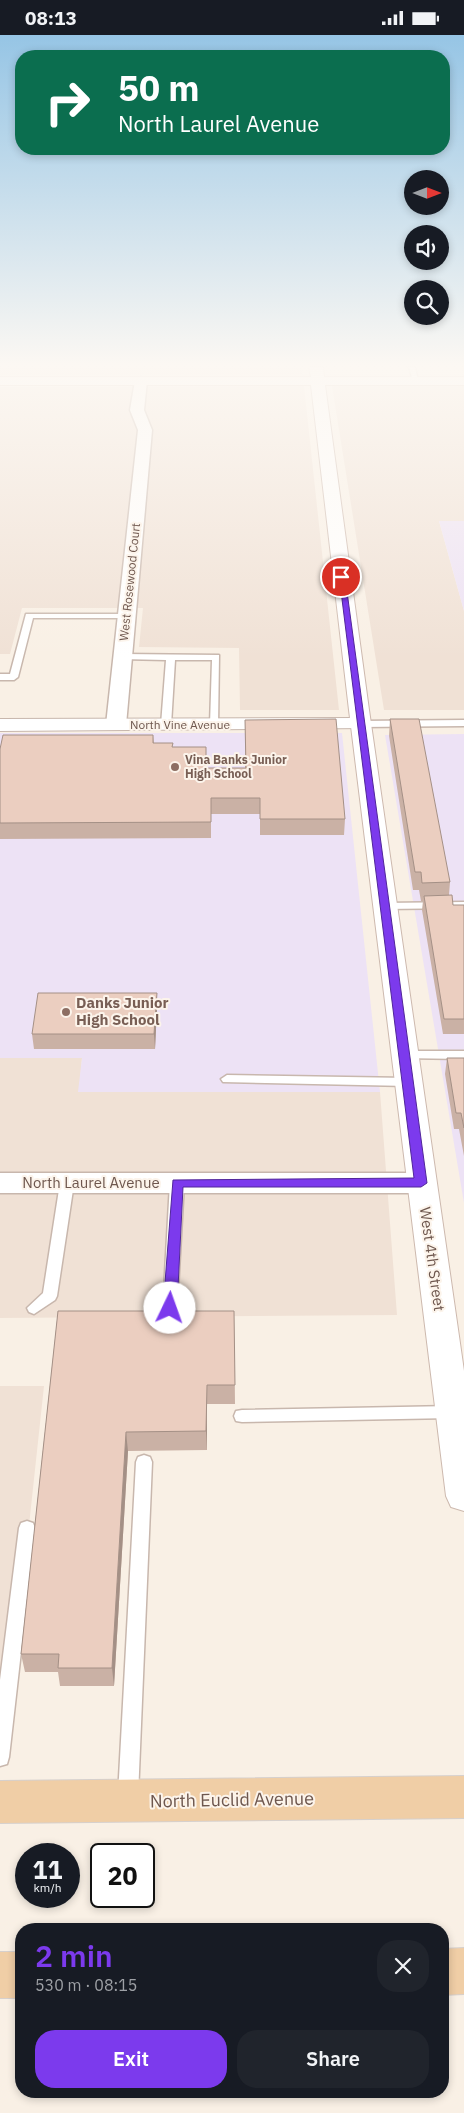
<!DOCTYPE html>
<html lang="en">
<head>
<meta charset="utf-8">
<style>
	body { margin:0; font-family:"IBM Plex Sans",sans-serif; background:#20242c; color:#f1f3f6; height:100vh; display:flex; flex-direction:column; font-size:19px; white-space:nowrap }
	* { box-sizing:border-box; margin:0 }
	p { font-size:16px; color:#9ea1a6 }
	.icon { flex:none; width:28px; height:28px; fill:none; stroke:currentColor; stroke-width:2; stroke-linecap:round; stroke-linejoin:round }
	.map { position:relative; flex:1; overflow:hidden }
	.side { position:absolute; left:15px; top:1888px; width:434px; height:175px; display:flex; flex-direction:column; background:#171b24; border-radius:20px; box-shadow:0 2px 8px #0003 }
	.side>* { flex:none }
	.guide { position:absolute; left:15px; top:15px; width:435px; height:105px; border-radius:20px; box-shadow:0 2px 8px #0003; background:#0b6e4f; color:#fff; overflow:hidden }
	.needle { width:32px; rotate:90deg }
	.buttons { position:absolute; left:404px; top:135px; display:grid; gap:10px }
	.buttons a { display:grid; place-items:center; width:45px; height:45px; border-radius:50%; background:#171b24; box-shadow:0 2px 8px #0003; font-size:25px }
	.speed { position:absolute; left:15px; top:1808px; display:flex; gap:10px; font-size:25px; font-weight:700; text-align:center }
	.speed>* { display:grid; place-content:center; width:65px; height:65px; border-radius:50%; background:#171b24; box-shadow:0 2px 8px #0003; line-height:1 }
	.speed small { font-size:12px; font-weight:400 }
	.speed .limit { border:2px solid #111; border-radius:8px; background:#fff; color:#111 }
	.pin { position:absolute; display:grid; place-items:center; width:42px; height:42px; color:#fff; margin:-21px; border:2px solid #fff; border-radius:50%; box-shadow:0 1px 5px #0007 }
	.me { position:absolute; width:55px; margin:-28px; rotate:3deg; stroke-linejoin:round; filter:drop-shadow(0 0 4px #0008) }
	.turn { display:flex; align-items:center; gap:18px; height:105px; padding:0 20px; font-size:22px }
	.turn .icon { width:65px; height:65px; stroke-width:2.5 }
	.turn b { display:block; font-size:35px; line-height:42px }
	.round { display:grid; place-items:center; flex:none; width:52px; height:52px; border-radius:20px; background:#20242c }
	.summary { display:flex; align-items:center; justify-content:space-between; height:85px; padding:0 20px }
	h1 { font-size:30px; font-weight:600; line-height:38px; color:#7c3aed }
	.primary-button { display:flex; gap:10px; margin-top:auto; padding:10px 20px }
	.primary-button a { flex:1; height:58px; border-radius:20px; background:#7c3aed; color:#fff; font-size:20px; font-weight:600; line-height:58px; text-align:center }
	.primary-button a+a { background:#20242c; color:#f1f3f6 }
	.status { display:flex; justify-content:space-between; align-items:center; height:35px; padding:0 25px; background:#171b24; direction:ltr }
	.status svg { height:14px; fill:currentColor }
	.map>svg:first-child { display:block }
</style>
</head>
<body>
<div class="status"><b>08:13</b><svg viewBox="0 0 49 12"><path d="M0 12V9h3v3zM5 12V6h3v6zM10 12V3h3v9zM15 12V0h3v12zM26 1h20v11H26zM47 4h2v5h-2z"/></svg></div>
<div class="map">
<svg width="464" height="2078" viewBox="0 0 464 2078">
	<rect width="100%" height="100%" fill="#f9f0e5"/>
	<path fill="#f0e1d5" d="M0 332H302V339L0 340Z
		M304 351 339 675H240L239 613 139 612 143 573H22L10 619H0V352Z
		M332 351H464V486H439L464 576V675H384Z
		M0 1023H82L79 1057H380L397 1280 0 1283Z
		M0 1351H44L7 1695H0Z"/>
	<path fill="#ede2f5" d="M439 486H464V576Z
		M0 698H342L380 1057H78L82 1023H0Z
		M464 699V1168L385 700Z"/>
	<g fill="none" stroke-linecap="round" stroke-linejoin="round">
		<defs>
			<path id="service" d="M409 332H415L418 347 413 346Z
				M26 579H127L131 581 127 583H33L18 642 14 645H0V639H10Z
				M123 619 219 620 218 692H212L210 690 212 625H175L171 690 166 693 161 690 166 625 120 624V620Z
				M464 685V691L361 692 356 689 361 686Z
				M464 867V873L385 874 380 871 385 868Z
				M404 1016H464V1024L400 1023 398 1020 400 1017Z
				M227 1040 408 1043 414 1047 408 1051 223 1047 221 1044Z
				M67 1143 72 1145 74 1148 57 1261 55 1265 34 1279 29 1277 27 1273 43 1258 60 1148 62 1145Z
				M177 1143 182 1145 184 1148 177 1273 175 1277 170 1279 165 1277 163 1273 170 1148 172 1145Z
				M452 1371 458 1372 460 1377 458 1382 452 1383 242 1387 236 1386 234 1381 236 1376 242 1375Z
				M144 1420 150 1422 152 1427 138 1761 135 1768 128 1771 121 1768 118 1761 136 1427 138 1422Z
				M27 1486 33 1488 35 1493 9 1722 7 1729 0 1731V1645L19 1493 21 1488Z"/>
			<path id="minor" d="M141 342 147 346 144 375 152 395 126 690 123 694H109L106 690 138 395 130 375 135 346Z
				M0 1138H421L431 1141 435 1148 431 1155 421 1158H0Z"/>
			<path id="tertiary" d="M361 683 368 685 371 689 368 693 0 696V684Z"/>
			<path id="secondary" d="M309 332H323L324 342H464V350H325L369 675 464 1336V1476L451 1472 446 1461 349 675 311 350H0V342H311Z"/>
			<path id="primary" d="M464 1741V1783L0 1788V1746Z
				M464 1913V1959L442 1960V1914Z
				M0 1917H21V1963H0Z"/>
		</defs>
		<use href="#service" stroke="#c8b7ad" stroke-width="3"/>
		<use href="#minor" stroke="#c8b7ad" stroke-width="3"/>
		<use href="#tertiary" stroke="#c8b7ad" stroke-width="2"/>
		<use href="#secondary" stroke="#cdb9ae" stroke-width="2"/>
		<use href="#primary" stroke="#d6d0cd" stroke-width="2"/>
		<use href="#service" fill="#fff" fill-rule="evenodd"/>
		<use href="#minor" fill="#fff" fill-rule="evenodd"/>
		<use href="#tertiary" fill="#fff" fill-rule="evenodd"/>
		<use href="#secondary" fill="#fff" fill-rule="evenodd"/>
		<use href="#primary" fill="#f0cea6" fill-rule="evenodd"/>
	</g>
	<path fill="#cab1a5" d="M390 684 450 847 449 860 453 870H464V999H443L422 875 423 866H421L419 855H413L389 701Z
		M245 685 345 784 344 800H260V779H211V803L0 804V714L153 700 154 708 173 712 207 733H245Z
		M157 958V973L155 1014H34L32 999Z
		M447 1023H464V1121L459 1094H454L445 1039Z
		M58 1276H234L235 1369H207V1415L128 1416 114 1651H60L58 1637H25L21 1619Z"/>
	<path fill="#a49086" d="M157 958V973L155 1014 154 999Z
		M207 1350V1415L206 1396Z
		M126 1397 128 1416 114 1651 112 1633Z"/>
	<path fill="#ebcec0" stroke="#a49086" d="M336 684 345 784H260V763H211V787L0 788V714L3 700H153V708H173L172 712H206V733H246L245 685Z
		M390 684H419L450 847 422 848 421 837H415Z
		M452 860 453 870H464V984H444L424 861Z
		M38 958H157L154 999H32Z
		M447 1023H464V1093L461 1078H456Z
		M58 1276H234L235 1350H207L206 1396 126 1397 112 1633H58L59 1619H21Z"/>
	<linearGradient id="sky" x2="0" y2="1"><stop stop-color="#96c5e5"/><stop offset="0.53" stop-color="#fcf8f3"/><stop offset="1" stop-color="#fcf8f3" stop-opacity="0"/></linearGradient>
	<rect width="464" height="623" fill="url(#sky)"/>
	<path fill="#7c3aed" stroke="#51269a" d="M339 540 345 542 427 1148 421 1152H183L177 1273 170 1278 163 1273 173 1145 414 1143Z"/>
	<g fill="#8d6e63" stroke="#fcf4eb" stroke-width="2">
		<circle cx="175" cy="732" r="5"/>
		<circle cx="66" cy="977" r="5"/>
	</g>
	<g text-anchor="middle" stroke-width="4" stroke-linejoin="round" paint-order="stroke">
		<g font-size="12" fill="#6e574e" stroke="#fcf4eb">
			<text transform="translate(130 547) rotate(-84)" y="4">West Rosewood Court</text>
			<text x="180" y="694">North Vine Avenue</text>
		</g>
		<g font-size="12" font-weight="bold" fill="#785e54" stroke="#fcf4eb" text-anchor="start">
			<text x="185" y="729">Vina Banks Junior<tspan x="185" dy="14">High School</tspan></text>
		</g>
		<g font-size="15" font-weight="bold" fill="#785e54" stroke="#fcf4eb" text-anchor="start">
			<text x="76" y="973">Danks Junior<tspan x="76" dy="17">High School</tspan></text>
		</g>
		<g font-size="15" fill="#6e574e" stroke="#fcf4eb">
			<text x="91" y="1153">North Laurel Avenue</text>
			<text transform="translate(432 1224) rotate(82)" y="5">West 4th Street</text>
		</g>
		<g font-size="18" fill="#6e574e" stroke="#fcf4eb">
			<text transform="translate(232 1765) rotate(-1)" y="6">North Euclid Avenue</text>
		</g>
	</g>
</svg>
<div class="buttons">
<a><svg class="needle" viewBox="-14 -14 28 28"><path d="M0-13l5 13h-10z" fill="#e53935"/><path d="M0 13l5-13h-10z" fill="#9ea1a6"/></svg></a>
<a><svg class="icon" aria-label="sound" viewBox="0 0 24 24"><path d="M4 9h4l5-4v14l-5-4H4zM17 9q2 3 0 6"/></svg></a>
<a><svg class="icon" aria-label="search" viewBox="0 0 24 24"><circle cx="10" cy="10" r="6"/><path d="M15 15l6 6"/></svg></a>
</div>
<div class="speed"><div>11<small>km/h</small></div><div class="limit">20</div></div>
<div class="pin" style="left:341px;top:542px;background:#d93025"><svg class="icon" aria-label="arrive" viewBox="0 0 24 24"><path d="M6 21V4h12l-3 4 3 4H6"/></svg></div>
<svg class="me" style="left:170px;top:1273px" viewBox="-20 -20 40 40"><circle r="19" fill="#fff"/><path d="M0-13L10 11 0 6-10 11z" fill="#7c3aed"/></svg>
<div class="guide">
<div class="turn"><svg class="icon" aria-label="right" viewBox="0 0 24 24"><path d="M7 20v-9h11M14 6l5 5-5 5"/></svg><div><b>50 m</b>North Laurel Avenue</div></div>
</div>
<section class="side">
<div class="summary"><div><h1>2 min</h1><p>530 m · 08:15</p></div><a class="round"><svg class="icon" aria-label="close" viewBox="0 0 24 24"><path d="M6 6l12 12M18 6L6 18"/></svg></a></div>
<div class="primary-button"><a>Exit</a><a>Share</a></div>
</section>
</div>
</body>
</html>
